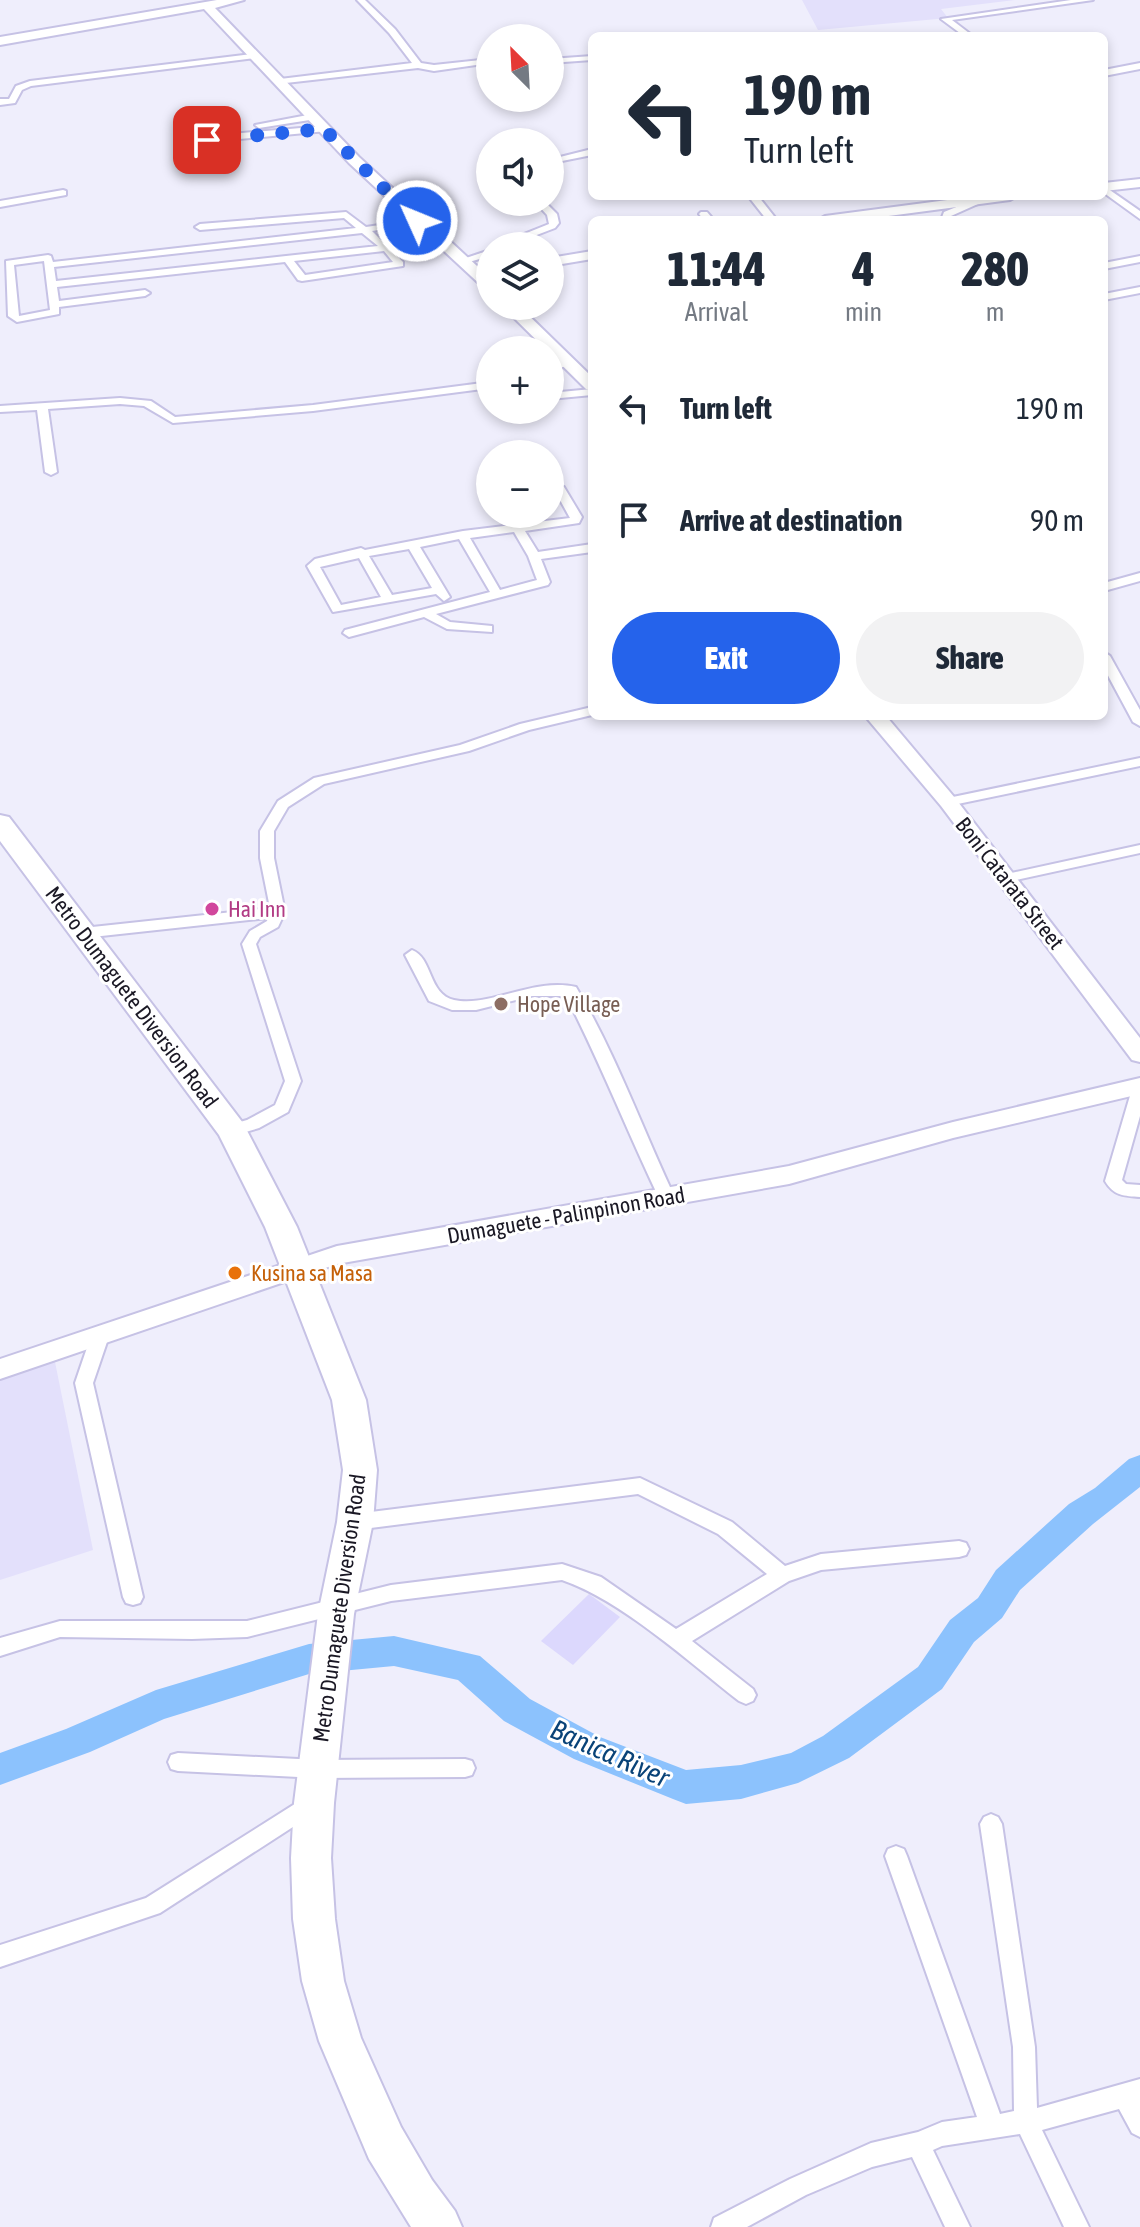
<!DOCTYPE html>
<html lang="en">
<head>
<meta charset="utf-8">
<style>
	body { margin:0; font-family:"Asap Condensed",sans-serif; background:#f2f2f3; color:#1f2937; height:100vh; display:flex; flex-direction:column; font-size:30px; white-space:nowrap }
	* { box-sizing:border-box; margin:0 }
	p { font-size:26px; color:#747a83 }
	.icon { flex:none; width:44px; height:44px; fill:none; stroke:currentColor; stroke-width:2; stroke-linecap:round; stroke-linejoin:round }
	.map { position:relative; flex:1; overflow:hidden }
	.sheet { position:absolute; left:588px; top:216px; width:520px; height:504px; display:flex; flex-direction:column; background:#fff; border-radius:12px; box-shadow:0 4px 12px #0003 }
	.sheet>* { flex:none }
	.hud { position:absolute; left:588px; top:32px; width:520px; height:168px; border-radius:12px; box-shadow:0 4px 12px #0003; background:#fff; color:#1f2937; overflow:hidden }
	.needle { width:52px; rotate:336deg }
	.fabs { position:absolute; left:476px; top:24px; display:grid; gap:16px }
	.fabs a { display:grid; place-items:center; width:88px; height:88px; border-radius:50%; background:#fff; box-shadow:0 4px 12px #0003; font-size:40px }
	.pin { position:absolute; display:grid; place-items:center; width:68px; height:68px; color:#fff; margin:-34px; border-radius:16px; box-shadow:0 4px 12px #0006 }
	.me { position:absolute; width:88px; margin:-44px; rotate:314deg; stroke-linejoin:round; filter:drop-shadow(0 0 6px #0008) }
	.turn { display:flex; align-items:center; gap:28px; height:168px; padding:0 24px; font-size:36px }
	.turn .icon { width:104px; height:104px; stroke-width:2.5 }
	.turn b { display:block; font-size:56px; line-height:68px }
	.eta { display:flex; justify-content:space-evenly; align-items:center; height:136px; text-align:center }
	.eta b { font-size:48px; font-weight:800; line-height:56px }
	.cta { display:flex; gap:16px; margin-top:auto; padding:16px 24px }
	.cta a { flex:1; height:92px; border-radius:48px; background:#2563eb; color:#fff; font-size:32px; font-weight:800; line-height:92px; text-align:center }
	.cta a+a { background:#f2f2f3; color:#1f2937 }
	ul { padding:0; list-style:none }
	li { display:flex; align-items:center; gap:24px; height:112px; padding:0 24px }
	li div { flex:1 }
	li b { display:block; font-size:30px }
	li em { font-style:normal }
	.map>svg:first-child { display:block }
</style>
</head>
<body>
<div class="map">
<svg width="1140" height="2227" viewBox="0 0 1140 2227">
	<rect width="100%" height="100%" fill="#efeefc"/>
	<path fill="#e3e0fb" d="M802 0H1015L941 9 948 18 818 30Z
		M54 1357 93 1550 0 1580V1373Z"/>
	<path fill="#dcd8fd" d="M589 1594 620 1617 573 1665 541 1641Z"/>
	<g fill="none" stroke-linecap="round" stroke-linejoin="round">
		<path fill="#8cc2fd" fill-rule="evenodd" d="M1140 1455V1487L1093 1524 1020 1590 1002 1618 974 1642 942 1689 849 1758 798 1783 741 1799 686 1804 673 1799 574 1759 504 1721 458 1680 394 1666 309 1674 164 1719 90 1752 0 1785V1753L66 1729 156 1690 309 1644 394 1636 480 1656 530 1699 600 1737 686 1770 741 1765 791 1753 823 1736 918 1667 950 1620 978 1598 996 1570 1069 1504 1095 1488 1129 1459Z"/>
		<defs>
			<path id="street" d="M357 0H365L395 29 421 63 434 65 490 59V63L434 71 418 68 277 84 276 82 280 79 412 63 389 33Z
				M1071 0H1093L952 20 973 36H964L941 19Z
				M769 34H794L798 36H765Z
				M252 54 255 58 31 86 22 90 15 103 0 105V99H9L16 86 30 81Z
				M592 56V60L550 63V59Z
				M1140 63V69L1104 76V70Z
				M313 114 317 117 316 119 259 128 255 125Z
				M324 126 327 127V131L185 144 181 141 185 138Z
				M592 149V155L557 162 552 159Z
				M1104 186 1140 211V219L1104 193Z
				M63 190 66 191V195L0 207V201Z
				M748 196H758L777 220H767Z
				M981 197 989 199 951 216V220H941L944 212Z
				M535 202H545L557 214 559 223 555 228 508 246H494L549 224 547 215Z
				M346 212 366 227 420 219V223L372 231 403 262V266L302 281 298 280 285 262 57 287 59 301 145 290 150 293 145 296 59 307V314L17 322 8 316 6 261 48 255 51 256 53 262 356 228 344 218 200 230 195 227 200 224ZM362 233 378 246 56 281 54 267ZM384 251 393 262 305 275 294 261ZM44 261 50 310 19 316 14 265Z
				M701 212H707L714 220H704L699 214Z
				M490 250V256L462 264 457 261Z
				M1140 256V262L1104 269V263Z
				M1140 287V293L1104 300V294Z
				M564 361 573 363 550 372V366Z
				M490 382V388L313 411 173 423 144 406 120 404 48 409 57 472 51 475 45 472 37 410 0 412V406L120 398 151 401 175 417 313 405Z
				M592 389V395L550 399V393Z
				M560 486 564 487 582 517 579 523 525 531 538 552 592 544V552L541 559 550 582 548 585 436 614 450 622 492 626V632L447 629 424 617 349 637 343 633 345 630 490 592 459 539 420 547 450 597 444 601 436 594 333 612 307 566 315 559 361 548 365 550 463 531 570 518 554 489ZM514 532 528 556 537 580 500 590 470 538ZM409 549 432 588 392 595 369 556ZM359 558 381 597 341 605 320 567Z
				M1140 573V581L1104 591V583Z
				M1104 652 1110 656 1140 710V726L1133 722 1104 668Z
				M592 707V715L529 730 469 751 324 784 288 807 274 831V858L285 912 278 927 260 937 256 944 301 1081 288 1112 259 1128 232 1136 224 1130 226 1126 247 1120 275 1105 285 1081 242 944 250 931 267 921 268 918 83 938 76 933 83 928 270 908 260 858V831L278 801 314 778 460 745 520 724Z
				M1140 758V766L948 806 941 802 948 798Z
				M1140 845V853L1007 882 1000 878 1007 874Z
				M412 950C433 958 428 994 454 1000 489 1008 533 977 576 987 616 1054 642 1128 675 1198L673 1202H661L659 1198C627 1131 600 1062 566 996H532L476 1010H452L429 1001 405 955Z
				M1140 1084V1116L1122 1180 1126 1184 1140 1185V1197C1124 1196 1114 1196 1105 1181L1132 1089Z
				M100 1329 106 1331 109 1336 93 1383 143 1597 140 1603 133 1605 126 1603 123 1597 75 1383 91 1336 94 1331Z
				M640 1478 732 1522 785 1566 821 1554 959 1541 966 1543 969 1549 966 1555 959 1557 821 1570 789 1581 692 1641 753 1689 756 1695 753 1701 746 1704 739 1701C689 1662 621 1600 562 1580L391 1601 247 1637 192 1639 60 1637 0 1656V1638L60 1621H247L391 1585 562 1564 601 1577 676 1629 767 1574 718 1534 638 1494 355 1530 348 1528 346 1522 348 1516 355 1514Z
				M178 1753 318 1760 465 1759 472 1761 475 1768 472 1775 465 1777 318 1778 178 1771 171 1769 168 1762 171 1755Z
				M309 1795 316 1798 320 1805 316 1812 160 1913 0 1967V1945L146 1898Z
				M991 1814 998 1817 1002 1824 1035 2047 1037 2108 1140 2079V2137L1132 2133 1119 2109 1042 2130 1089 2227H1064L1020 2134 942 2146 933 2150 970 2227H945L912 2157 872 2167 806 2195 747 2227H711L714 2218 790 2179 871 2143 918 2132 942 2122 977 2117 885 1856 888 1849 896 1846 904 1849 907 1856 1000 2114 1014 2111 1013 2047 980 1824 984 1817Z"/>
			<path id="secondary" d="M217 0H244L215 8 359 157 490 278V290L485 289 349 163 204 9 0 45V37Z
				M1140 179V187L1104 191V183Z
				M978 196H1017L1010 200 858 220H818L825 216Z
				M592 251V259L550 266V258Z
				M502 306H519L592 377V391L586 389Z
				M865 716H886L955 798 1140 1038V1062L1132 1060 941 806Z
				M1140 1078V1094L953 1138 789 1184 337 1264 0 1379V1359L337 1246 789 1166 953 1122Z"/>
			<path id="highway" d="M0 815 9 817 243 1123 297 1227 366 1400 377 1470 373 1522 354 1614 334 1803 331 1858 335 1919 344 1981 361 2038 401 2127 432 2180 455 2211 462 2227H411L369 2159 319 2041 302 1981 293 1919 291 1858 294 1803 318 1614 337 1522 343 1470 332 1400 265 1227 219 1135 0 841Z"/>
		</defs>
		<use href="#street" stroke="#c6c2e5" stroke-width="4"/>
		<use href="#secondary" stroke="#c6c2e5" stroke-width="4"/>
		<use href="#highway" stroke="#c6c2e5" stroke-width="4"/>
		<use href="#street" fill="#fff" fill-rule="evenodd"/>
		<use href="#secondary" fill="#fff" fill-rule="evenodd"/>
		<use href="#highway" fill="#fff" fill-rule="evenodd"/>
	</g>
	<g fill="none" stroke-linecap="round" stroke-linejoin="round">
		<path stroke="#2563eb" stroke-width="14" stroke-dasharray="0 25.2" d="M207 140 324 129 417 221"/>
	</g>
	<circle fill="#d1479c" stroke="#fff" stroke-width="3" cx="212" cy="909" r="8"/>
	<circle fill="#8d6e63" stroke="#fff" stroke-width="3" cx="501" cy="1004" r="8"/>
	<circle fill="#e8710a" stroke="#fff" stroke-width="3" cx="235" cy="1273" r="8"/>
	<g text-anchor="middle" stroke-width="6" stroke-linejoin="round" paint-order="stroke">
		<g font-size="22" fill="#1a1824" stroke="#fff">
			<text transform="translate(1010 883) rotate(52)" y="8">Boni Catarata Street</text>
			<text transform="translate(132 997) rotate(53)" y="8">Metro Dumaguete Diversion Road</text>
			<text transform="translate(566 1215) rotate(-10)" y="8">Dumaguete - Palinpinon Road</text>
			<text transform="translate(339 1608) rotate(-82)" y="8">Metro Dumaguete Diversion Road</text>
		</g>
		<g font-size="22" fill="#b23c85" stroke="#fff" text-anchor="start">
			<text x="228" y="917">Hai Inn</text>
		</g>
		<g font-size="22" fill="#785e54" stroke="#fff" text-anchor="start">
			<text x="517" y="1012">Hope Village</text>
		</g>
		<g font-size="22" fill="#c56008" stroke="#fff" text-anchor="start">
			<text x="251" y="1281">Kusina sa Masa</text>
		</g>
		<g font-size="28" font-style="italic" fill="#094378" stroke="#fff">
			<text transform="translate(610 1753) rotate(24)" y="10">Banica River</text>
		</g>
	</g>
</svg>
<div class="fabs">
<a><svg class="needle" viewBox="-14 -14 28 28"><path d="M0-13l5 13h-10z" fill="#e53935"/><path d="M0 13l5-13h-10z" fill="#747a83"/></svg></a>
<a><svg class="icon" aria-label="sound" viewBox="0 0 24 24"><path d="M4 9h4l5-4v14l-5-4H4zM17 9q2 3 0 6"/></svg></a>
<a><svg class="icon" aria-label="layers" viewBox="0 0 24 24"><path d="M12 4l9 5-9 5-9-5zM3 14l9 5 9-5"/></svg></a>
<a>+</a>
<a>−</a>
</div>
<div class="pin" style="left:207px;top:140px;background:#d93025"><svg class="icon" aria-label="arrive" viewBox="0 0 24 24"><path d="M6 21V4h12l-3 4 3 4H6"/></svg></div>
<svg class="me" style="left:417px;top:221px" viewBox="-20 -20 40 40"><circle r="17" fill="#2563eb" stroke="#fff" stroke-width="3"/><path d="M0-11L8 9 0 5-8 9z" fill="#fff"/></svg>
<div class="hud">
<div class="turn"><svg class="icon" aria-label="left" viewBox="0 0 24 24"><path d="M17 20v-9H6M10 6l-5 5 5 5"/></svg><div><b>190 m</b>Turn left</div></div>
</div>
<section class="sheet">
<div class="eta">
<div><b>11:44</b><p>Arrival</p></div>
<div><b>4</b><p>min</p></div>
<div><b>280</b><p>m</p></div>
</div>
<ul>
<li><svg class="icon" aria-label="left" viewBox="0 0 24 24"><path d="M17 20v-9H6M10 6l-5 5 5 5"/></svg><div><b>Turn left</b></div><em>190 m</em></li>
<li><svg class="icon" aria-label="arrive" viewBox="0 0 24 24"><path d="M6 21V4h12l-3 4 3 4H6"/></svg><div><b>Arrive at destination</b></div><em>90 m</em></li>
</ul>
<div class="cta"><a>Exit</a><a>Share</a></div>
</section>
</div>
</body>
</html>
